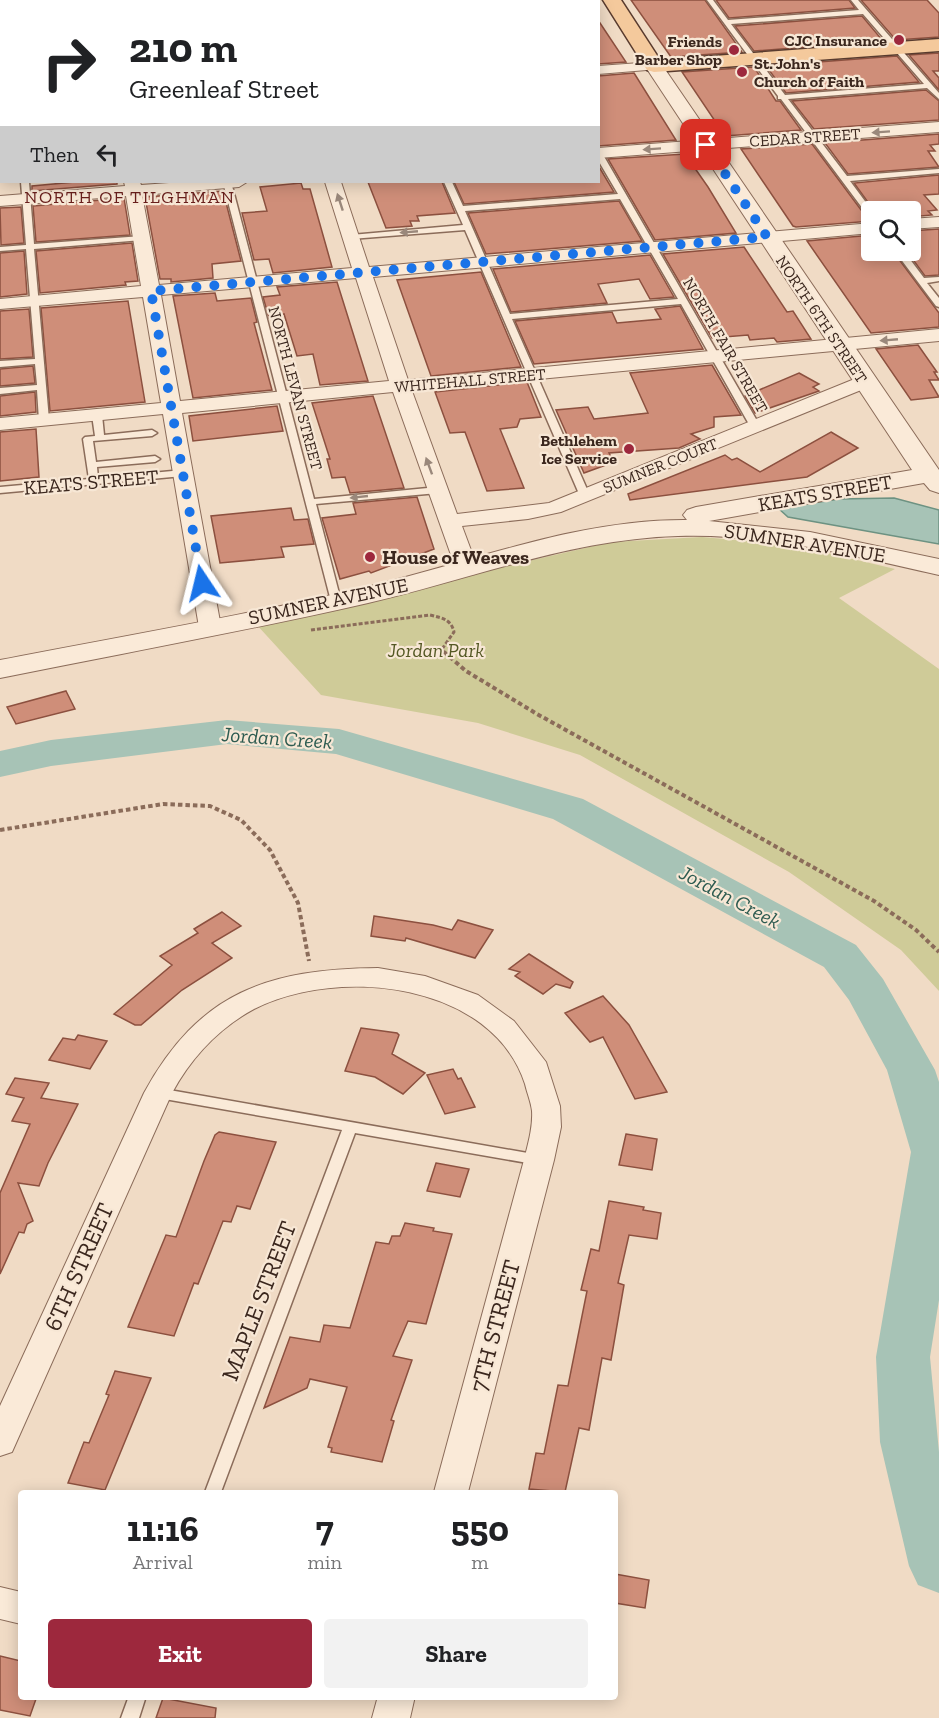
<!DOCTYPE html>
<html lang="en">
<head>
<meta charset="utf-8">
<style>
	body { margin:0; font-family:"Zilla Slab",serif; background:#f2f2f2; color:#202124; height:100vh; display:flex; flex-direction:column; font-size:22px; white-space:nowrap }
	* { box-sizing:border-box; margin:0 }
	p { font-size:20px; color:#757577 }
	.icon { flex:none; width:33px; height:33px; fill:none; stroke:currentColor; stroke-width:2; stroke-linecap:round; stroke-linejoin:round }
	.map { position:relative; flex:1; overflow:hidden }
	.panel { position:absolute; left:18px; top:1490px; width:600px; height:210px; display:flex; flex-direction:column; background:#fff; border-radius:6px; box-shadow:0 3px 15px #0003 }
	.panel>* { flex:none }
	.top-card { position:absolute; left:0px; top:0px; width:600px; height:183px; box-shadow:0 3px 15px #0003; background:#fff; color:#202124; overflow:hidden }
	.tools { position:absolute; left:861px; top:201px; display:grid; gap:12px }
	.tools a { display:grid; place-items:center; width:60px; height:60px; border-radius:6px; background:#fff; box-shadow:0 3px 15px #0003; font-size:30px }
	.pin { position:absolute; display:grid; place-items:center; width:51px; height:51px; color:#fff; margin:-26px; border-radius:12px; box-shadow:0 3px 9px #0006 }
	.me { position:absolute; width:66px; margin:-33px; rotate:350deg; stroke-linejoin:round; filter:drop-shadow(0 0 4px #0008) }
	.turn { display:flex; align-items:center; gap:21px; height:126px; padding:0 30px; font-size:27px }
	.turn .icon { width:78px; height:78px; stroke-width:2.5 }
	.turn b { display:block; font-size:42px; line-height:51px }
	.then { display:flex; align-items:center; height:57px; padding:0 30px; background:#0003; gap:12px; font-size:22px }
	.eta { display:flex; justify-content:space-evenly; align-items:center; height:102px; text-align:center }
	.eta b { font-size:36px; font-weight:800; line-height:42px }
	.cta { display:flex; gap:12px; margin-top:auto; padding:12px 30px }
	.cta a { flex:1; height:69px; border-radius:6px; background:#9d283d; color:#fff; font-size:24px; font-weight:800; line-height:69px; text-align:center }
	.cta a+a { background:#f2f2f2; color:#202124 }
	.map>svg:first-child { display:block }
</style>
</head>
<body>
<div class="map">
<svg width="939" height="1718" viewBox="0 0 939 1718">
	<rect width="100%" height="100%" fill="#f0dbc5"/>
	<path fill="#cfcb98" d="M702 537 794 545 895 569 839 598 939 669V991L901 950 789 872 580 755 478 723 321 695 256 624 611 542Z"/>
	<path fill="#a7c3b6" stroke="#6d9282" stroke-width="1.5" d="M894 498 939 510V544L788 517 778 508 840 499Z"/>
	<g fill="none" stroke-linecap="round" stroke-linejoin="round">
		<path fill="#a7c3b6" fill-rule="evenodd" d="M227 720 339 729 583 799 856 945 883 979 935 1070 939 1082V1300L930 1357 939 1452V1593L918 1585 909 1566 880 1442 876 1357 911 1152 887 1070 849 1000 824 967 553 819 336 754 227 744 51 766 0 777V751L51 740Z"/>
	</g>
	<path fill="#cf8e79" stroke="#8c503f" stroke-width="1.5" d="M631 0H705L742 52 671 57Z
		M716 0H849L855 8 729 18Z
		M861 0H927L939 13V37L896 40Z
		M862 16 883 41 754 51 735 26Z
		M598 20 626 62 598 64Z
		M939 53V71H933L939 78V90L909 55Z
		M897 56 919 82 786 93 766 66Z
		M754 67 776 101H780L801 130 725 136 682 72Z
		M634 73 676 140 598 146V76Z
		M926 90 939 101V120L814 129 792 101Z
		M939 134V144L930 145 935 151H928L939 167 848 174 825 143Z
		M812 144 867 218 872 221 796 227 793 226 741 149Z
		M685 154 708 187 736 233 655 240 608 159Z
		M598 165 614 192 464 204 454 182H598Z
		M939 175V194L924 195 937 210 928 211 932 215 910 217V212H875L854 183Z
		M75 182H117V184L32 191V186Z
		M368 182H442L455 213 417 216 419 221H410L412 226 386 228Z
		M301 183 303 189H310L332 267 273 273 269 259 254 260 242 213 267 211 260 187Z
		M223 191 241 261 212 264 213 278 171 282V279H160L145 197Z
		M124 198 130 235 36 242 33 206Z
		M619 201 642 241 486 254 468 213Z
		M21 207 24 243 1 245 0 208Z
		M939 229V275L925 276 906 250H910V231Z
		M872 235V250H892L939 313V327L871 333 807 241Z
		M132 243 138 281 125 282 126 285 40 293 36 251Z
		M744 247 787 312 793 311 811 339 777 342 774 338 750 340 748 335 712 338 663 254Z
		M24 251 27 294 0 297V253Z
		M650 255 674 297 650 299 639 279 598 284 607 303 511 312 493 269Z
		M481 272 521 367 431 376 397 280Z
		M337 282 368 381 320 385 313 354 297 356 284 314 269 318 263 297 280 295 277 287Z
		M215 293 217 301 251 298 257 322 254 323 272 390 193 398 173 296Z
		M128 301 145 402 50 411 41 308Z
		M680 306 703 349 534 364 515 321 612 312 617 323 661 319 655 309Z
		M29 309 33 357 0 359V311Z
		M918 345 937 372H934L939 380H929L939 397 911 400 876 349Z
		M712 365 741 415 714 417V427L691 434 700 439 679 448 609 453 614 462 584 473 556 410 588 407 594 419 648 413 630 373Z
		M33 366 35 383 0 386V369Z
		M799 373 819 384 813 387 819 391 755 413 745 396Z
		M527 382 541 417 520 419 517 427 500 429 524 488 487 491 465 432 450 433 435 392Z
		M35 392 36 412 0 416V396Z
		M373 396 404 488 350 493 345 477 332 478 327 459H330L312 403Z
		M277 406 283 431 193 441 189 416Z
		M36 429 39 477 0 481V432Z
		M831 432 858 448 807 477 630 500 628 494 725 455 732 460 737 458 760 472Z
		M417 497 434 549 371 573 369 571 340 579 322 518 356 514 353 503Z
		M291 508 294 520 308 519 314 544 281 547 284 557 220 563 211 516Z
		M66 691 75 709 16 724 7 707Z
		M222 912 241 926 212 943 232 958 182 990 141 1025H135L114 1014 172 965 160 956 198 933 194 929Z
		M374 916 433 925 452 930 458 920 493 930 475 958 406 938 405 941 371 936Z
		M529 954 573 982 570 988 556 984 543 994 515 976 520 972 509 969Z
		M603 996 629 1025 667 1092 635 1099 603 1037 590 1042 565 1013Z
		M361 1028 397 1033 399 1035 392 1054 425 1073 403 1094 375 1077 345 1071Z
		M78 1035 107 1041 90 1069 49 1060 63 1038 75 1040Z
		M453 1069 458 1079 461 1078 475 1107 445 1114 427 1075Z
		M15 1078 49 1083 41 1098 78 1104 48 1163 39 1186 18 1183 33 1221 27 1224 24 1233 19 1232 0 1274V1193L30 1124 12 1121 24 1098 6 1094Z
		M219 1132 276 1142 250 1209 237 1206 231 1222 223 1221 198 1284 194 1283 174 1336 128 1327 166 1235 176 1237 204 1161 215 1135Z
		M626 1134 657 1139 652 1170 619 1165Z
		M436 1163 469 1169 460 1197 427 1191Z
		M609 1201 644 1207 643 1210 661 1213 657 1239 629 1235 618 1283 624 1285 611 1360 602 1358 589 1430 579 1428 565 1492 529 1489 536 1453 544 1454 558 1385 568 1386 587 1291 581 1290 591 1249 599 1251Z
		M405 1223 434 1228 433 1231 452 1234 426 1324 408 1321 393 1356 412 1360 391 1420 394 1421 382 1462 331 1452 332 1448 328 1447 347 1387 310 1379 307 1388 264 1408 290 1337 320 1342 324 1325 350 1328 376 1242 389 1244 392 1236H400Z
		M115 1371 151 1378 105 1490 68 1483 84 1442 89 1443 109 1395 106 1394Z
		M615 1574 649 1580 645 1608 615 1603Z
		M0 1656 21 1661V1696H37L30 1716 0 1710Z
		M163 1698 216 1708 215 1718H156Z"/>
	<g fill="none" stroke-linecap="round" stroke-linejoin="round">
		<defs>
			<path id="service" d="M65 0H91L62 2Z
				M180 0H186V2H180Z
				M366 0H372L373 2H366Z
				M508 0H514V2H508Z
				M707 0H713L728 20 859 10 851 0H858L939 93V99L927 88 788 99 847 176 939 169V173L850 181 873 212H872V217H869L781 99H778V96ZM863 14 924 84 785 95 731 24Z
				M0 4H2V8H0Z
				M0 71H2V75H0Z
				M598 151 602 153 760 426 755 429 750 426 681 304 512 319 590 496 585 499 580 496 465 230 351 239 347 237 351 235 463 225 444 182H452L463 206 618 194 598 160ZM620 199 678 299 510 314 465 211Z
				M0 154H2V158H0Z
				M21 182H29L34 244 142 236 146 238 142 240 34 249 49 420 44 423 39 420 37 390 0 394V388L37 385 35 364 0 367V361L35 359 26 249 0 251V247L26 245Z
				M223 182H231L314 499 438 487 443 490 438 493 316 504 341 601 340 603 336 604 331 601Z
				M894 250H903L924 278 939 277V281L927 283 939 298V307L936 306Z
				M97 412 102 415 104 435 152 430 157 433 152 436 93 441 96 462 155 456 160 459 155 462 97 467 98 478 183 470 188 473 183 476 0 493V487L89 479 83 439 85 437 95 436 92 415Z
				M158 1088 539 1155 544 1156 546 1160 544 1164 539 1165 355 1133 221 1492H205L342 1130 153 1097 151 1093 153 1089Z
				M129 1696H146L139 1718H121Z"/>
			<path id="minor" d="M93 0H107V2H93Z
				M265 0H279L280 2H266Z
				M529 0H563L528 2Z
				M0 33H2V41H0Z
				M654 62 661 66 659 69 598 74V66Z
				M0 108H2V118H0Z
				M939 122V132L598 158V148Z
				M124 182H140L141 185 183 182H247L239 187 142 195 159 285 352 268 325 182H341L369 267 872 223V233L373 277 408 380 939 329V341L412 391 457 514 549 503 857 378H871L874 382 871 386 561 512 528 519 462 526 478 569 475 574 467 575 459 574 456 569 393 392 182 413 221 627 218 632 210 634 202 632 199 627 163 414 0 430V418L161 403 143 297 0 309V299L141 286 126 196 0 206V196L125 186ZM356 278 389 381 180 401 161 295Z
				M939 217V227L910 229V219Z
				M378 968 425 976 478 995 514 1021 546 1062 560 1106 561 1127 554 1160 468 1492H434L524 1160C528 1144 533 1127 532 1111 531 1102 527 1093 525 1084 492 982 338 966 254 1009 219 1028 191 1058 172 1093L12 1452 0 1456V1406L144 1093C199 992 268 969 378 968Z
				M0 1587 21 1592V1624L0 1619Z
				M378 1696H415L410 1718H372Z"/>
			<path id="tertiary" d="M654 61 660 62 939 470V493L930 490 924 483 709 521 810 532 939 559V575C854 556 766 533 678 536 571 539 471 579 368 603 246 631 123 653 0 678V660C124 636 248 615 371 586 474 561 579 519 687 520L683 515 687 510 696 507 912 470 645 66 648 62Z"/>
			<path id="primary" d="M603 0H621L660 60 939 39V51L654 72 647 70Z"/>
		</defs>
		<use href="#service" stroke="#8b6c5a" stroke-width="3"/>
		<use href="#minor" stroke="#8b6c5a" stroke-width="2"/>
		<use href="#tertiary" stroke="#8b6c5a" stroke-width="2"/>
		<use href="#primary" stroke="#593b2e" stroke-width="3"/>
		<path stroke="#8b6c5a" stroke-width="3" stroke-dasharray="4 2" stroke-linecap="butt" d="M311 630 430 615C442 618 451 619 454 632L442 649 445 654"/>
		<path stroke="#8b6c5a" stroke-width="4" stroke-dasharray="4.5 3" stroke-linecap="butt" d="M444 652 466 671 537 714 874 901 916 930 939 952
			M0 830 163 804 210 806 241 820 270 850 298 903 309 961"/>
		<use href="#service" fill="#faead8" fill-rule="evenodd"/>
		<use href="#minor" fill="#faead8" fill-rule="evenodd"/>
		<use href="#tertiary" fill="#faead8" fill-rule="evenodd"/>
		<use href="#primary" fill="#f4c99c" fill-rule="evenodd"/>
	</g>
	<defs><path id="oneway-solid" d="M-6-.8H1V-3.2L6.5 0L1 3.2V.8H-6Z" transform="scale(1.5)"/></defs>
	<g fill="#9a887b">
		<use href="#oneway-solid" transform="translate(881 132) rotate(176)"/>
		<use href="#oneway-solid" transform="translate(652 149) rotate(176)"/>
		<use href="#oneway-solid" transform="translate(340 202) rotate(-108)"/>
		<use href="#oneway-solid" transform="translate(409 232) rotate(175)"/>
		<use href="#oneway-solid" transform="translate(889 340) rotate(175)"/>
		<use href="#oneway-solid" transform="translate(429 466) rotate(-110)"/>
		<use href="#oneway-solid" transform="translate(359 497) rotate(174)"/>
	</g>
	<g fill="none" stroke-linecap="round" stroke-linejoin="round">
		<path stroke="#1a73e8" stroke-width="10" stroke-dasharray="0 18" d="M202 583 151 291 767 237 706 145"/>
	</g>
	<g fill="#9d283d" stroke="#f7e7d5" stroke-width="2">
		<circle cx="899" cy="40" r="6"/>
		<circle cx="734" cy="50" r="6"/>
		<circle cx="742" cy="72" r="6"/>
		<circle cx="629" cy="449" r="6"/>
		<circle cx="370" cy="557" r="6"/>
	</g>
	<g text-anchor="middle" stroke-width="4.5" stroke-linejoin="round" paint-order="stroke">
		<g font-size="16" font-weight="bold" fill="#3b271e" stroke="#f7e7d5" text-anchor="end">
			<text x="887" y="46">CJC Insurance</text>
			<text x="722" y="47">Friends<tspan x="722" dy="18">Barber Shop</tspan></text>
			<text x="754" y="69" text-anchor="start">St. John's<tspan x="754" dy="18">Church of Faith</tspan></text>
			<text x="617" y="446">Bethlehem<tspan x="617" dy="18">Ice Service</tspan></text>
		</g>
		<g font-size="16" fill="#3b271e" stroke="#f7e7d5">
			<text transform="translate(805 137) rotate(-4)" y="6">CEDAR STREET</text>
			<text transform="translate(822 319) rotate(56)" y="6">NORTH 6TH STREET</text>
			<text transform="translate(726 345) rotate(60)" y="6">NORTH FAIR STREET</text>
			<text transform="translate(470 380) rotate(-5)" y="6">WHITEHALL STREET</text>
			<text transform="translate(296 388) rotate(75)" y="6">NORTH LEVAN STREET</text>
			<text transform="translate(660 465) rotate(-22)" y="6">SUMNER COURT</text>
		</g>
		<g font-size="18" letter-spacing="1.5" fill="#691f1c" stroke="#f7e7d5">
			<text x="130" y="203">NORTH OF TILGHMAN</text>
		</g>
		<g font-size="20" fill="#3b271e" stroke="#f7e7d5">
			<text transform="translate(91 482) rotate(-5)" y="7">KEATS STREET</text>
			<text transform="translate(825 493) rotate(-10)" y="7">KEATS STREET</text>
			<text transform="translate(805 543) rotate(9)" y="7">SUMNER AVENUE</text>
			<text transform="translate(328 601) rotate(-12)" y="7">SUMNER AVENUE</text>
		</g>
		<g font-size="20" font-weight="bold" fill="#3b271e" stroke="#f7e7d5" text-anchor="start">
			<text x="382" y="564">House of Weaves</text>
		</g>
		<g font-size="20" font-style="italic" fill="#545824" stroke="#f7e7d5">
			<text x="436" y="657">Jordan Park</text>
		</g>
		<g font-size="21" font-style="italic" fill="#2d5b50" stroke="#f7e7d5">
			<text transform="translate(277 738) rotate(4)" y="7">Jordan Creek</text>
			<text transform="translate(730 897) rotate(28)" y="7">Jordan Creek</text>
		</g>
		<g font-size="24" fill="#3b271e" stroke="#f7e7d5">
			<text transform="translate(79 1267) rotate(-66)" y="8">6TH STREET</text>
			<text transform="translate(259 1301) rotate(-69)" y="8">MAPLE STREET</text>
			<text transform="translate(495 1326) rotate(-75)" y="8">7TH STREET</text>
		</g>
	</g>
</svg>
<div class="tools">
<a><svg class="icon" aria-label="search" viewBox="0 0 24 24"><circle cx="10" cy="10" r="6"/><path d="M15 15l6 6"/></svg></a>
</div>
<div class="pin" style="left:706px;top:145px;background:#d93025"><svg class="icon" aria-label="arrive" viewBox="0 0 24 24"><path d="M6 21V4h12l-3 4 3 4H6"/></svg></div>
<svg class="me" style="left:202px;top:583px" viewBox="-20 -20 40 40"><path d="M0-17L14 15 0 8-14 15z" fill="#1a73e8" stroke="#fff" stroke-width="4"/></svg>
<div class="top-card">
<div class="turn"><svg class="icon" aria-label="right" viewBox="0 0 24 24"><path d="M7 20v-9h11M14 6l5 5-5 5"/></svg><div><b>210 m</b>Greenleaf Street</div></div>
<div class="then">Then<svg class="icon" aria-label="left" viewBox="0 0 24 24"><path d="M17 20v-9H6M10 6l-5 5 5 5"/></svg></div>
</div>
<section class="panel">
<div class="eta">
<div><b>11:16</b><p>Arrival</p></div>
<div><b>7</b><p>min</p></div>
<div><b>550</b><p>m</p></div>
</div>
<div class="cta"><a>Exit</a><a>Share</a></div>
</section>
</div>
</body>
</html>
